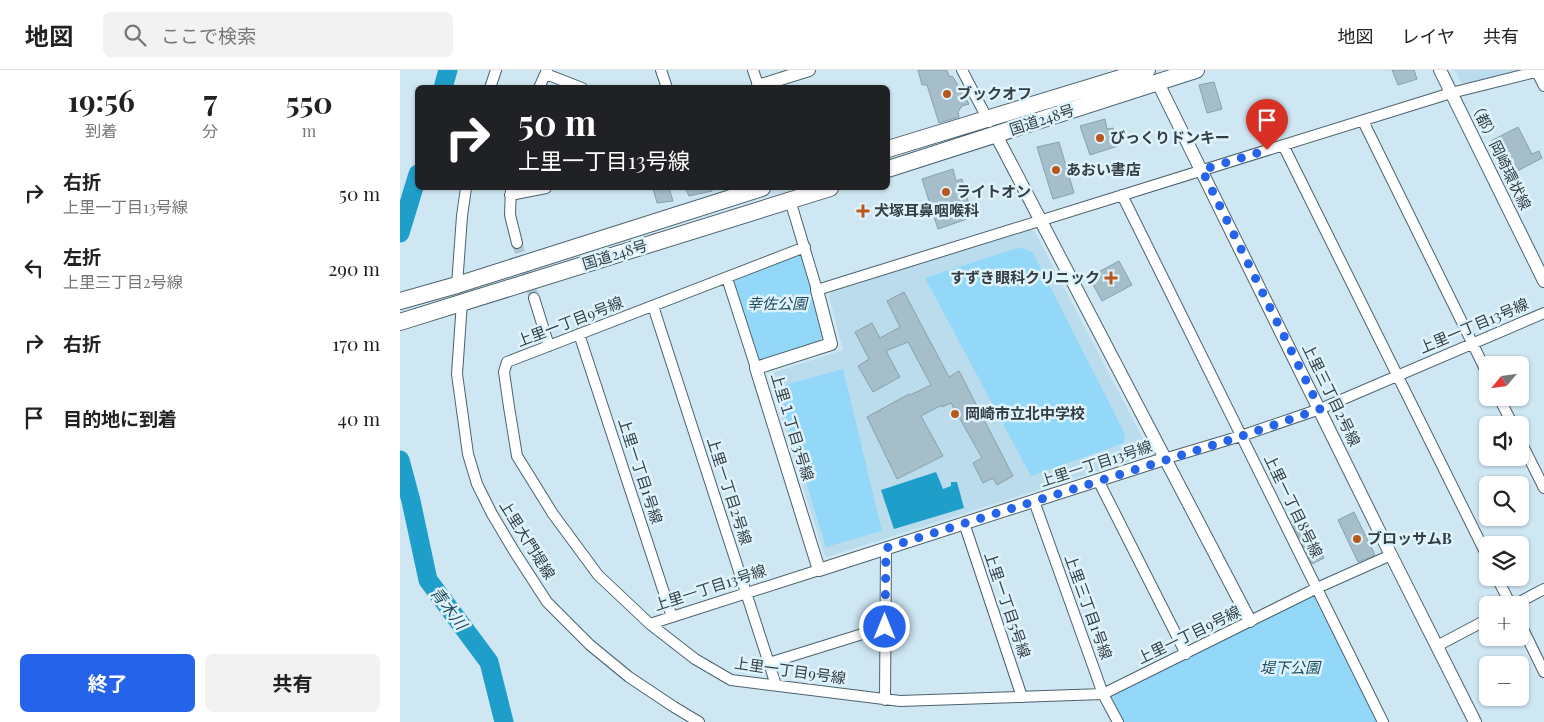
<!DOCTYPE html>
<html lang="ja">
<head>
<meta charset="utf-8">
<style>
	body { margin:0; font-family:"Playfair Display","Noto Sans JP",serif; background:#f2f2f2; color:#222; height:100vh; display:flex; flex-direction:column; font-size:19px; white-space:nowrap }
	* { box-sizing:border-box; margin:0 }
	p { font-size:16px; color:#767676 }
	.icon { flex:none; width:28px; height:28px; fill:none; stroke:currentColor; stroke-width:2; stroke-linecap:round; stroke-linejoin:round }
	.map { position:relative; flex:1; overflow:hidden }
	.drawer { display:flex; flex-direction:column; background:#fff; width:400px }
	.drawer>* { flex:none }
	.banner { position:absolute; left:15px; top:15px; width:475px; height:105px; border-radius:8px; box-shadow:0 1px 4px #0004; background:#202124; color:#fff; overflow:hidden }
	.needle { width:32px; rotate:241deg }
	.fabs { position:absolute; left:1079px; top:286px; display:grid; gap:10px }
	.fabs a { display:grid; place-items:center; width:50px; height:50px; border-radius:8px; background:#fff; box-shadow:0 1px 4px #0004; font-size:25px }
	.pin { position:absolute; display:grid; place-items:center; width:42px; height:42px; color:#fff; margin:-51px -21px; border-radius:50% 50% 50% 0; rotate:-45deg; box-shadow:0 0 5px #0007 }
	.pin .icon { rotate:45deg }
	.me { position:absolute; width:55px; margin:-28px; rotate:0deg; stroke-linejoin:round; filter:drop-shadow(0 0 4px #0008) }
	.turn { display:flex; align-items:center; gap:18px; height:105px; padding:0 20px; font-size:22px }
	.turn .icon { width:65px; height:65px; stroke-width:2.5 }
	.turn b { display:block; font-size:35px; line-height:42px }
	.eta { display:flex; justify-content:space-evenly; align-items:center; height:85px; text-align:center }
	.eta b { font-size:30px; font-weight:700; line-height:35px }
	.action { display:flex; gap:10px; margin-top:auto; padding:10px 20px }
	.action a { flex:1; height:58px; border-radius:8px; background:#2563eb; color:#fff; font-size:20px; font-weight:700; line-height:58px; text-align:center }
	.action a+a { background:#f2f2f2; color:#222 }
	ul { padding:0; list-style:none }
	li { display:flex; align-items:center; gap:15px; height:75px; padding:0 20px }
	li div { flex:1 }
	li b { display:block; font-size:19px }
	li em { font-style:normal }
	header { display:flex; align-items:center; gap:30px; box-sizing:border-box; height:70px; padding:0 25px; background:#fff; border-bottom:1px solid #e0e0e0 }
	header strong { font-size:24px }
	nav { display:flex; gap:28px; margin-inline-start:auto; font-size:18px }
	.search { width:350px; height:45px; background:#f2f2f2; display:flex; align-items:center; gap:12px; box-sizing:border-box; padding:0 18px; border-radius:8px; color:#767676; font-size:19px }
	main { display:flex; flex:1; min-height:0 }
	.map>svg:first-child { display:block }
</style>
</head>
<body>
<header>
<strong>地図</strong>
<div class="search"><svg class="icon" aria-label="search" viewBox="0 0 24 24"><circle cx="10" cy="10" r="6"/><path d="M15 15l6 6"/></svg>ここで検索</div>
<nav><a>地図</a><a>レイヤ</a><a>共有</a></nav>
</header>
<main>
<section class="drawer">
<div class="eta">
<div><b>19:56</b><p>到着</p></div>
<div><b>7</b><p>分</p></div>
<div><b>550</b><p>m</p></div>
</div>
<ul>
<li><svg class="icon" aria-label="right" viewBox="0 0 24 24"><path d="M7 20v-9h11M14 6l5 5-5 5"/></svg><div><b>右折</b><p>上里一丁目13号線</p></div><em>50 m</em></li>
<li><svg class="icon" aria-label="left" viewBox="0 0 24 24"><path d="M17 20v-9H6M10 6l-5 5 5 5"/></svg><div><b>左折</b><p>上里三丁目2号線</p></div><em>290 m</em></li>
<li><svg class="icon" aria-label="right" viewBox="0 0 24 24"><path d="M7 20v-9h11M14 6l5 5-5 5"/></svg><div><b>右折</b></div><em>170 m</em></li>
<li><svg class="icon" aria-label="arrive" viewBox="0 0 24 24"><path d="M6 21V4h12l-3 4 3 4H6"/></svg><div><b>目的地に到着</b></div><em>40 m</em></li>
</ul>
<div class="action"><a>終了</a><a>共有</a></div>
</section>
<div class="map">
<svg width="1144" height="652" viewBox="0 0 1144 652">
	<rect width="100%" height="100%" fill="#cee7f3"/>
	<path fill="#bbdcec" d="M1055 0H1121L1065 14 1061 12Z
		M630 160 635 162 749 380 748 385 427 487 424 484 369 308 372 303 443 280 429 226 431 222Z"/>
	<path fill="#93d8f8" d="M622 178 629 180 633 183 725 364 724 373 631 406 525 208 614 179Z
		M399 185 402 187 423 265 419 272 359 291 355 289 332 215 334 211Z
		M443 299 482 461 426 477 377 317Z
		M912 526 917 528 979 652H723L710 630 711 626Z"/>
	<path fill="#209eca" d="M536 402 543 419 551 416V412H557L564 438 494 459 481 420Z"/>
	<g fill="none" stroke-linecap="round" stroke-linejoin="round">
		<path stroke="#209eca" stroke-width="19" d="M43 18 48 0
			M0 163 18 104
			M0 390 11 431 28 510 89 592 104 652"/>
	</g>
	<path fill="#a6bec9" stroke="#88a0ab" d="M518 0H547L549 6 553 7 569 34 562 36 558 42 559 47 539 53 527 15H522Z
		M992 0H1014L1017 9 998 15Z
		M814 12 822 39 807 43 799 15Z
		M705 49 707 59 713 58 718 76 690 85 680 56Z
		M1118 57 1132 84 1139 81 1142 88 1110 105 1091 71Z
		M659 72 674 123 653 129 637 77Z
		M553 99 556 111 562 109 569 134 563 137 567 149 538 159 522 109Z
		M253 118H269L273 131 257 133Z
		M285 118H312V121L289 126Z
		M719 191 732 215 702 231 689 207Z
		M504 222 549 307 559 301 613 406 597 415 593 408 583 413 573 393 582 388 551 333 542 337V335L521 346 543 386 497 409 467 347 509 324 510 325 531 315 508 272 486 281 500 307 473 322 458 296 469 289 455 262 472 253 480 268 500 257 487 231Z
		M954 442 975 485 958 492 938 450Z
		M903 445 924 488 912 494 891 451Z"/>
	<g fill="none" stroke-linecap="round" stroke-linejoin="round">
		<path stroke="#afc5d0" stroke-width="10" stroke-dasharray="10 5" stroke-linecap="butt" d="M117 173 134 228"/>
		<defs>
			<path id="minor" d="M261 0 267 18
				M353 0 359 18
				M562 0 589 52
				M1137 2 1144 16
				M146 4 182 18
				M90 18 96 0
				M139 18 147 0
				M963 51 1088 305
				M883 75 1088 488
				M111 118 110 145 117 173
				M110 125 146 118
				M722 125 983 652
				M390 130 417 220 1051 23 1143 0
				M405 177 107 292 104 302 109 337 117 386 153 444 198 505 250 554 295 589 331 610 500 631 703 624 917 518 991 485
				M327 208 356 298
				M57 215 62 146 66 118
				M134 228 149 276
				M62 232 57 304 68 384 77 414 92 444 114 481 147 532 190 575 229 607 274 637 299 652
				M253 236 376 615
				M179 264 272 547
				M1099 328 1113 355
				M1120 370 1144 418
				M764 389 841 366 920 339 1144 243
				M698 410 786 584
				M634 431 703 624 718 652
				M564 453 622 627
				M1097 508 1111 535
				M1114 535 1144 519
				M1120 553 1144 602
				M250 554 419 500
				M1037 576 1088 549
				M369 593 485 557
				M485 630 486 478"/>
			<path id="tertiary" d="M1040 0 1144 211
				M757 11 991 485 1075 652
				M358 16 409 0
				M596 65 850 551
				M417 220 431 274 356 298 419 500 764 389"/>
			<path id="trunk" d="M488 79 747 0
				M488 99 796 0
				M0 231 57 215 362 118
				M0 252 430 118"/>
		</defs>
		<use href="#minor" stroke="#4c626c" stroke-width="12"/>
		<use href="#tertiary" stroke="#4c626c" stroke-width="14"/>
		<use href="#trunk" stroke="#4c626c" stroke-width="18"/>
		<use href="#minor" stroke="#fff" stroke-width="10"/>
		<use href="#tertiary" stroke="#fff" stroke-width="12"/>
		<use href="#trunk" stroke="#fff" stroke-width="16"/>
	</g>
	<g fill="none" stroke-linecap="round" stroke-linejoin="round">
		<path stroke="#2563eb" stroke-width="9" stroke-dasharray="0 16.2" d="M485 557 486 478 842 366 920 339 802 100 867 80"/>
	</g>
	<g fill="#b9561b" stroke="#dff3fd" stroke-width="2">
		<circle cx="547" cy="24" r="5"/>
		<circle cx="700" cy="68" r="5"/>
		<circle cx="656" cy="100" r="5"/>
		<circle cx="546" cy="122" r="5"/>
		<path d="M460.5 133.5h5v5h5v5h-5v5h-5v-5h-5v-5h5z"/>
		<path d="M708.5 200.5h5v5h5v5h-5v5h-5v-5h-5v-5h5z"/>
		<circle cx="555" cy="344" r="5"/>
		<circle cx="957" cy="469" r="5"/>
	</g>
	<g text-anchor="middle" stroke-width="5" stroke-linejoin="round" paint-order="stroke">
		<g font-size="15" font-weight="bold" fill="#333d42" stroke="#dff3fd" text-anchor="start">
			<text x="557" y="29">ブックオフ</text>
			<text x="710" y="73">びっくりドンキー</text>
			<text x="666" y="105">あおい書店</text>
			<text x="556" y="127">ライトオン</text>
			<text x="474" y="146">犬塚耳鼻咽喉科</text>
			<text x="700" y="213" text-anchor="end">すずき眼科クリニック</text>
			<text x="565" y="349">岡崎市立北中学校</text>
			<text x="967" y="474">ブロッサムB</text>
		</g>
		<g font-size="15" fill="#333d42" stroke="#dff3fd">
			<text transform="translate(642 50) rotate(-18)" y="5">国道248号</text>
			<text transform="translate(1100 85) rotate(64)" y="5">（都）岡崎環状線</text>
			<text transform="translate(215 185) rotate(-17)" y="5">国道248号</text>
			<text transform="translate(170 252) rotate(-21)" y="5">上里一丁目9号線</text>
			<text transform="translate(1074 256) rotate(-23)" y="5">上里一丁目13号線</text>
			<text transform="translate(931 325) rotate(64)" y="5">上里三丁目2号線</text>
			<text transform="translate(392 357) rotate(73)" y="5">上里１丁目3号線</text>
			<text transform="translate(696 394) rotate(-18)" y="5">上里一丁目13号線</text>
			<text transform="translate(240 401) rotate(72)" y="5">上里一丁目1号線</text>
			<text transform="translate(329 421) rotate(72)" y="5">上里一丁目2号線</text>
			<text transform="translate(893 436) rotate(64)" y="5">上里一丁目8号線</text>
			<text transform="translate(127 470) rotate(58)" y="5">上里大門堤線</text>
			<text transform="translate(310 518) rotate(-18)" y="5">上里一丁目13号線</text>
			<text transform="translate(607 535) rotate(71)" y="5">上里一丁目5号線</text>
			<text transform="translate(688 537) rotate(70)" y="5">上里三丁目1号線</text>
			<text transform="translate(789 565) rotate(-26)" y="5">上里一丁目9号線</text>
			<text transform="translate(390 601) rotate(8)" y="5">上里一丁目9号線</text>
		</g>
		<g font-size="15" font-style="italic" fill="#1b4b5e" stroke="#dff3fd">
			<text x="377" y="239">幸佐公園</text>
			<text x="890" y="603">堤下公園</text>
		</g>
		<g font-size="16" font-style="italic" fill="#1e4d61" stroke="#dff3fd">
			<text transform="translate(49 538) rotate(53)" y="6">青木川</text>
		</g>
	</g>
</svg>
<div class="fabs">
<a><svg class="needle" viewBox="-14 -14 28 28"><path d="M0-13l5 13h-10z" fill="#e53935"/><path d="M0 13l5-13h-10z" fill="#767676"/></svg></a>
<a><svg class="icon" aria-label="sound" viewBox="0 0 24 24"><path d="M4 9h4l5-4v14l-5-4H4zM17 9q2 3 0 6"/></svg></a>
<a><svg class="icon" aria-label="search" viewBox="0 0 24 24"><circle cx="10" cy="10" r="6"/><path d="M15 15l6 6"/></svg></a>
<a><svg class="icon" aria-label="layers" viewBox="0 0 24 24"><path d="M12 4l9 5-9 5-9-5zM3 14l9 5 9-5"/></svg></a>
<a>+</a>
<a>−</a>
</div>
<div class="pin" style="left:867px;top:80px;background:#d93025"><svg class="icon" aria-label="arrive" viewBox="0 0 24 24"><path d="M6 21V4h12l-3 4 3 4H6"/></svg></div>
<svg class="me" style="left:485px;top:557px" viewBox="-20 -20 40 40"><circle r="17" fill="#2563eb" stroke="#fff" stroke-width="3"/><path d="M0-11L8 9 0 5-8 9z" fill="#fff"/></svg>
<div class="banner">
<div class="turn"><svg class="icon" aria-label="right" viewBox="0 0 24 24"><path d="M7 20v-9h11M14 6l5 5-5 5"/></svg><div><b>50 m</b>上里一丁目13号線</div></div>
</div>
</div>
</main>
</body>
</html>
